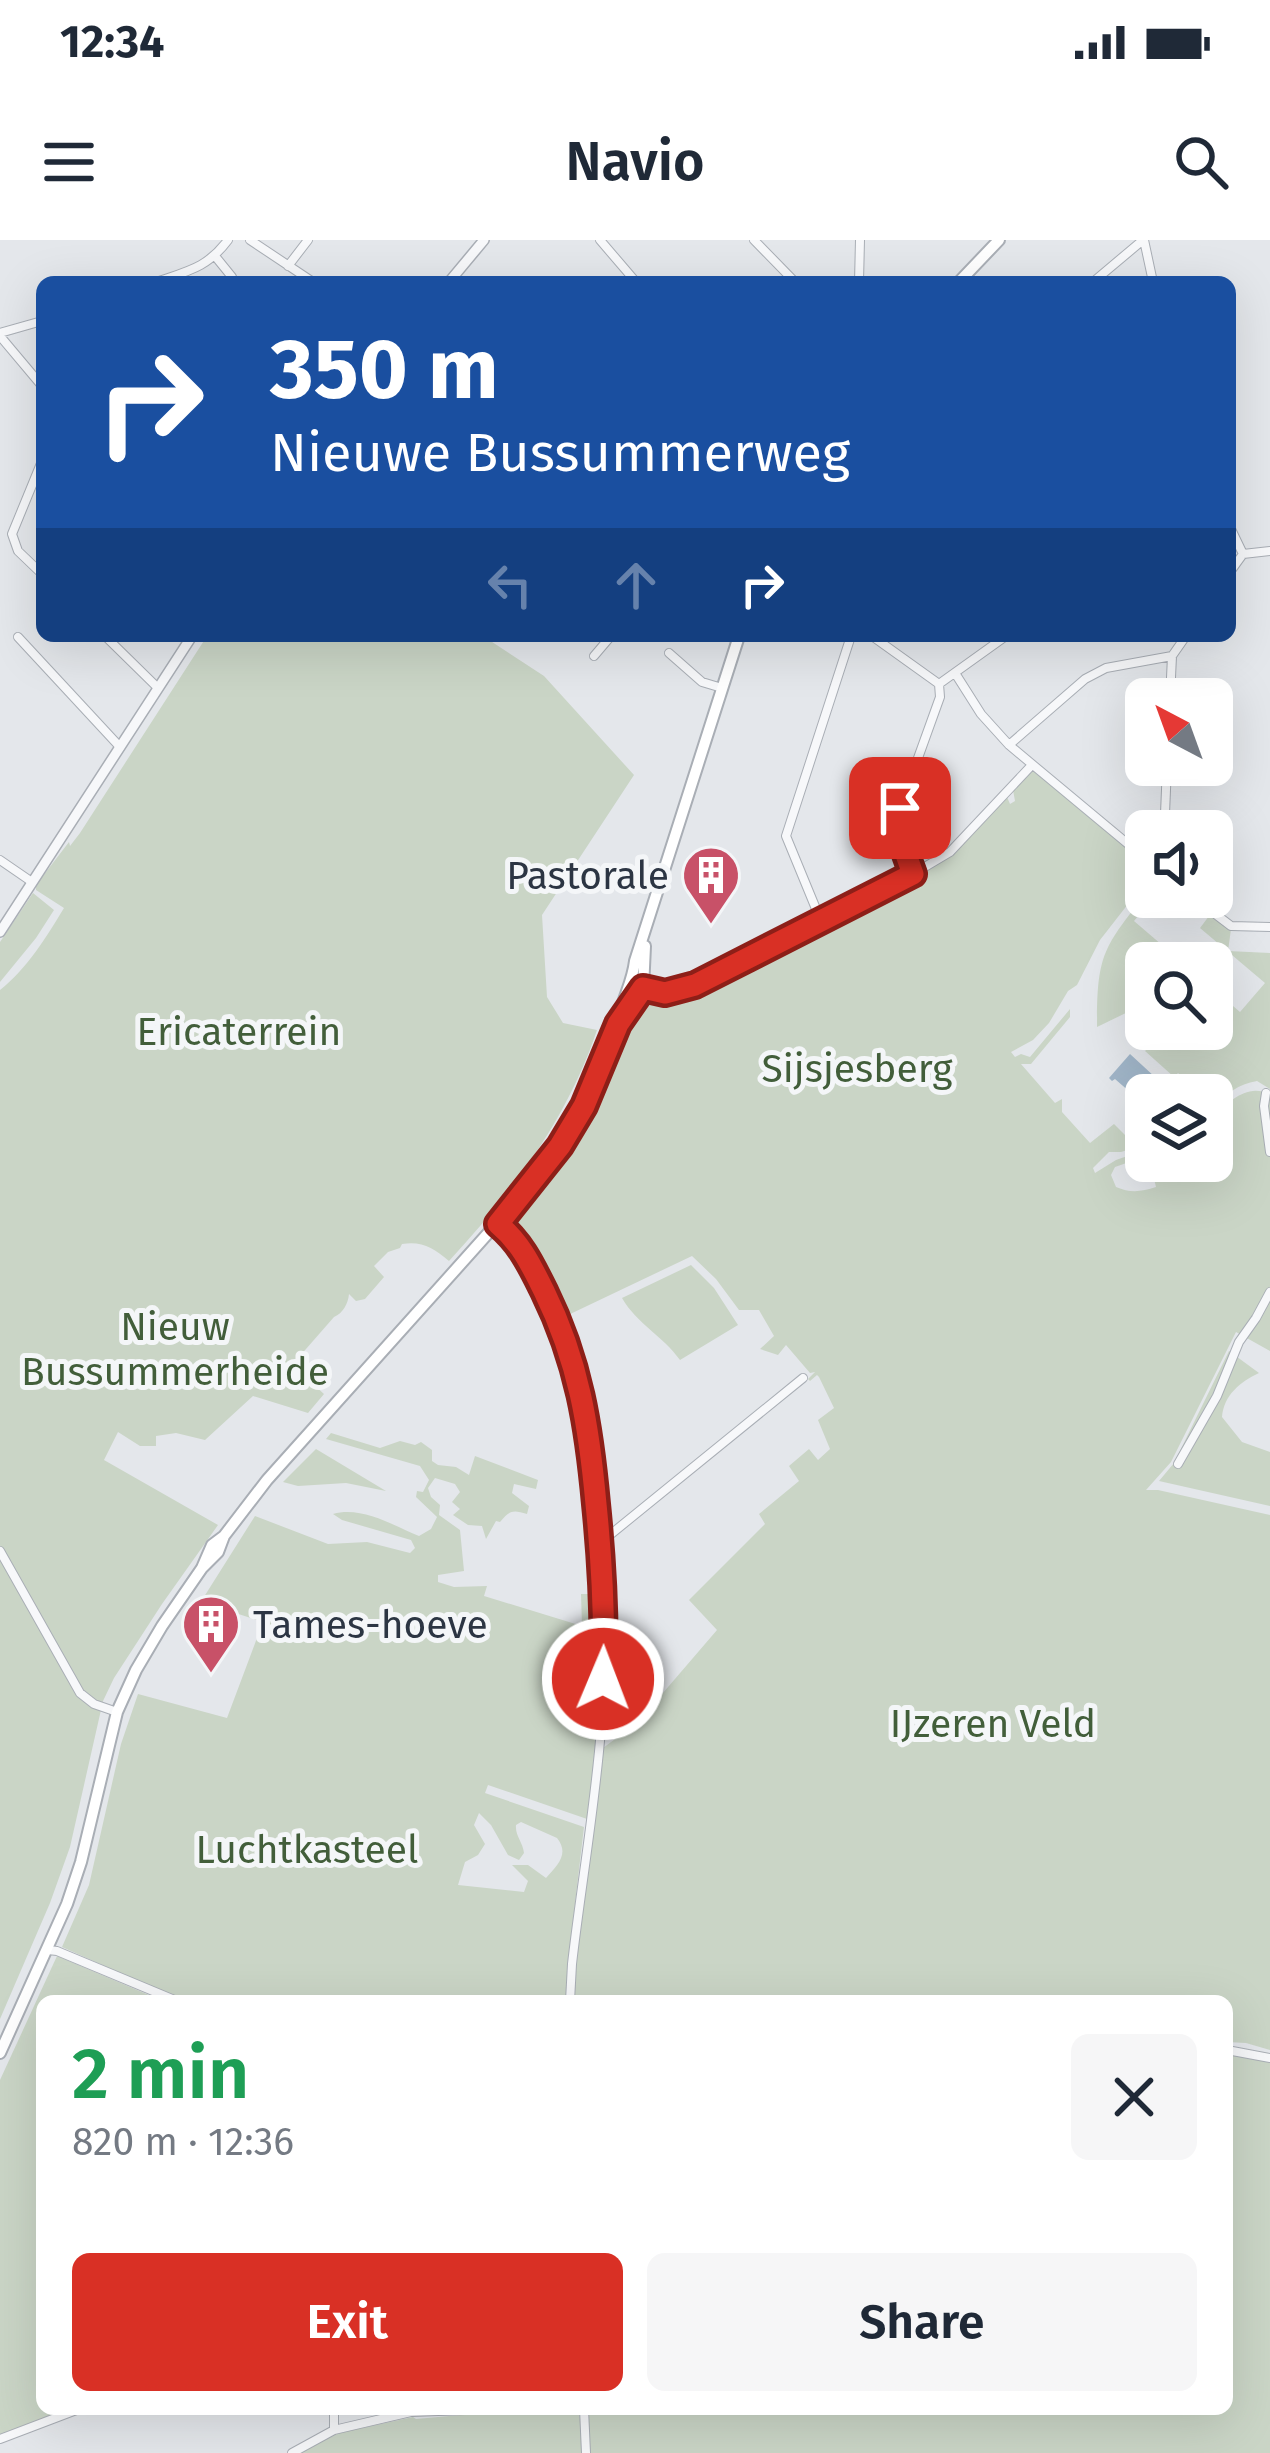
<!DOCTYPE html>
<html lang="en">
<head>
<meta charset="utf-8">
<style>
	body { margin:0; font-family:"Fira Sans",sans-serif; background:#f6f6f7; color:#1f2937; height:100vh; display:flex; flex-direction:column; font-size:45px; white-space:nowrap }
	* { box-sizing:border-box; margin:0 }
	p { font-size:39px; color:#747a83 }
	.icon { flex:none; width:66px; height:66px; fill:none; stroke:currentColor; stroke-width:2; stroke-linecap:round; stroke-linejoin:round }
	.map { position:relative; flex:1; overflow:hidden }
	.details { position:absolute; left:36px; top:1755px; width:1197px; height:420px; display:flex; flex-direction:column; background:#fff; border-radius:18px; box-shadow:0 12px 48px #0002 }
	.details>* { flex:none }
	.banner { position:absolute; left:36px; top:36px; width:1200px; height:366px; border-radius:18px; box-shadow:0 12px 48px #0002; background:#1a4fa0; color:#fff; overflow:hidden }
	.needle { width:78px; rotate:319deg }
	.buttons { position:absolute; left:1125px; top:438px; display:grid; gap:24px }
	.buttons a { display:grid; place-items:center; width:108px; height:108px; border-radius:18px; background:#fff; box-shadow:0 12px 48px #0002; font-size:60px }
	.pin { position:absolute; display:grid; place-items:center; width:102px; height:102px; color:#fff; margin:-51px; border-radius:24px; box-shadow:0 6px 18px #0006 }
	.me { position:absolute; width:132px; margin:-66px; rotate:1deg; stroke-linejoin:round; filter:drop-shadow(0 0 9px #0008) }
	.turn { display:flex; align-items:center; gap:42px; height:252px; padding:0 36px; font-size:54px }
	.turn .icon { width:156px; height:156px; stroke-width:2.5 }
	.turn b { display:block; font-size:84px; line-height:102px }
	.lanes { display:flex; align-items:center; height:114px; padding:0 36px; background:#0003; justify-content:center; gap:60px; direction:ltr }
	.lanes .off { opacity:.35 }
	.round { display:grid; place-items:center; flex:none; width:126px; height:126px; border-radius:18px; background:#f6f6f7 }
	.summary { display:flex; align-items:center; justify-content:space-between; height:204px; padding:0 36px }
	h1 { font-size:72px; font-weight:600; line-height:90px; color:#1e9e55 }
	.cta { display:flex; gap:24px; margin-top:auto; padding:24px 36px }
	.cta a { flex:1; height:138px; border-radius:18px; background:#d93025; color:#fff; font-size:48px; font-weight:600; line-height:138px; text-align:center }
	.cta a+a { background:#f6f6f7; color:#1f2937 }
	.status { display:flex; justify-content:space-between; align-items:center; height:84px; padding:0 60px; background:#fff; direction:ltr }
	.status svg { height:33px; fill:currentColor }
	header { display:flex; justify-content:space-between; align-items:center; height:156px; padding:0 36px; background:#fff; font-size:54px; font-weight:600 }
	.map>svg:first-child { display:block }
</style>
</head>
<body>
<div class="status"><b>12:34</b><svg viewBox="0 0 49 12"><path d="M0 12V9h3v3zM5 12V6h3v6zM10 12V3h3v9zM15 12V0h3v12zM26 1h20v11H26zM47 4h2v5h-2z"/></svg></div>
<header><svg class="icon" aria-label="menu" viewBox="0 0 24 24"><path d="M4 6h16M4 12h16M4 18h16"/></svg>Navio<svg class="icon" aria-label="search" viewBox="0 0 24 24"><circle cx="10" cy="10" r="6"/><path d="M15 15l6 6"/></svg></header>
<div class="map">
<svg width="1270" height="2213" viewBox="0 0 1270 2213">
	<rect width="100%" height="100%" fill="#e4e7eb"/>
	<path fill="#cad5c6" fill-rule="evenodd" d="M207 396H483L544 436 634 535 542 675 547 757 563 783 597 790C567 879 513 952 449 1021 433 1008 423 1001 402 1004L400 1008 388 1012 374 1026 384 1037 365 1059 356 1061 349 1054C348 1064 343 1073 334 1077L292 1125 324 1154 308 1173 253 1156 205 1200 176 1193 156 1196V1206H140L118 1192 104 1220 218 1285 162 1364 114 1438 103 1461 70 1607 50 1663 0 1779V750C27 729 47 696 64 668L36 650V645L69 602 70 606 80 593Z
		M1034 530 1146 625V641L1100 700 1077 745 1068 751 1049 783 1033 800 1011 812 1015 817 1021 814 1030 817 1070 769V777L1031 824H1021L1055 863 1062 859V872L1090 903 1114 884 1134 904 1146 899 1144 905 1121 912H1109L1093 928 1095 933 1116 920 1136 913 1135 920 1115 927 1111 935 1116 947C1130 953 1141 952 1156 947L1150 922 1146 921H1212V876C1230 862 1246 843 1270 854V1111L1236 1092 1171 1222 1146 1250H1158L1270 1275V1810L1246 1803 1227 1802V1761H573L575 1724 603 1508 638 1482 717 1390 689 1360 765 1284 759 1274 799 1241 789 1226 809 1209 818 1220 830 1209 818 1180 834 1168 819 1137 817 1135 810 1141 808 1139 815 1132 810 1133 786 1105 778 1115 760 1109 774 1096 759 1070H739L716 1039 692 1016 566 1076 561 1063 559 1048 544 1040 512 988 522 975V967C557 942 587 880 604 840 617 812 626 779 647 755L657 759 686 752 848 670 952 613 1007 557 1010 564 1015 561 1013 550Z
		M33 653 54 670 36 698 0 742V702Z
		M1146 654V657H1154L1134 681 1183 723H1146V784L1132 770 1097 787C1097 717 1102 708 1146 654Z
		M1209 676 1231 689 1228 711 1270 713V849L1257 841C1238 844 1227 854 1212 866V855H1197L1200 851 1178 833 1174 837 1145 811 1158 798 1150 789H1212V748L1240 772 1265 743 1200 688Z
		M691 1025 714 1048 738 1085 680 1120C663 1096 637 1084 622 1058Z
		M1229 1111 1259 1133C1240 1142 1224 1155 1222 1177L1242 1202 1270 1212V1266L1159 1241 1174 1223Z
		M331 1193 380 1208 400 1201 415 1205 421 1202 432 1210V1221L438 1225 456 1227 469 1235 475 1216 538 1240 536 1249 514 1244 512 1253 529 1266 527 1274C513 1270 510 1270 500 1282L496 1281 486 1299 482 1286 468 1285 453 1275 460 1269 452 1262 460 1252 455 1244 435 1238 428 1248 431 1257 440 1265 439 1275 460 1290 464 1331 438 1335V1342L454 1347 487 1346 484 1356 582 1386 581 1354H597V1390L607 1393 590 1580 488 1545 485 1553 584 1587 572 1689 570 1761H183L62 1707 89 1645 121 1504 138 1454 227 1478 263 1382 202 1362V1360L255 1276 328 1304 367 1302 410 1313 415 1308 411 1300 342 1280 333 1274C362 1266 392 1285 419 1296L431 1289 437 1277 416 1257 417 1251 423 1252 429 1240 420 1226 326 1199ZM479 1573 491 1585 508 1615 519 1620 524 1613C523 1602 515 1596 516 1585L521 1582 557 1598C570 1614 557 1626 546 1638L528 1625H512L528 1641 524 1652 458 1645 465 1622 478 1615 485 1604 474 1585Z
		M316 1209 386 1251 346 1243 298 1246 283 1242Z
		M57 1716 163 1761H42V2169H69L0 2195V1840Z
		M1227 1810 1270 1823V2213H299L339 2193 413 2177 416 2179 504 2171 579 2172 580 2179 581 2169H1227Z"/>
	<path fill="#a1b6c9" d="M1130 814 1168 849 1179 838 1192 849 1187 855H1146V866L1115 839 1112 841 1109 838Z"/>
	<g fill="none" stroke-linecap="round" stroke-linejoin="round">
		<defs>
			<path id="minor" d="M250 0 313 42
				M600 0 636 42
				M754 0 795 42
				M1144 0 1153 42
				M215 16 232 37V42
				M288 26 308 0
				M156 42C188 31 207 28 228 0
				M859 42 860 0
				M1093 42 1143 0
				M0 93 42 81
				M0 96 42 146
				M42 221 12 294 18 311 42 334
				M1230 287 1243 314
				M1230 332 1243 314 1270 311
				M105 396 158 448
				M872 396 939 444
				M18 397 120 507
				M669 413 702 442 722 448
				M594 416 611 396
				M955 433 981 474 1009 505 1146 619
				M939 444 1006 396
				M1170 459 1172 416
				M1009 505 1085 439 1106 428 1172 416 1186 396
				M1153 591 1165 574 1167 525
				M1138 612 1146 601
				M0 620 32 642
				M913 634 896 588 900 568 940 457 939 444
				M1193 657 1231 686 1270 687
				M821 681 786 596 851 396
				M632 744 665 753 695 745 913 634 950 612 1031 526
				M1266 853 1264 866 1270 912
				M498 984C523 1004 534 1030 548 1058 578 1120 588 1184 595 1252 603 1330 608 1410 601 1489 595 1567 581 1646 572 1724L570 1761
				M1178 1224 1217 1156 1239 1102 1256 1078 1270 1052
				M600 1303 803 1138
				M0 1311 80 1453 94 1464 117 1472
				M48 1710 57 1711 177 1761
				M1227 1810 1270 1818
				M334 2169V2190
				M584 2169 586 2213
				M0 2199 79 2169
				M292 2213 334 2190 411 2172 493 2169"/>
			<path id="tertiary" d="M449 42 484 0
				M0 692 192 396"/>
			<path id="secondary" d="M959 42 999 0
				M620 782 643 749 645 706
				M202 1328 212 1305 224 1296 267 1240 526 951C561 904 592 858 611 803 616 791 618 778 622 766 627 750 633 738 635 721L739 396
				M0 1813 67 1664 81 1622 117 1472 136 1430 162 1386 202 1328 218 1312 224 1296"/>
		</defs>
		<use href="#minor" stroke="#a9aeb5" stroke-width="10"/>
		<use href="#tertiary" stroke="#a9aeb5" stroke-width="12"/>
		<use href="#secondary" stroke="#a9aeb5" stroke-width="14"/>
		<use href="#minor" stroke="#f7f8fa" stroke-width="8"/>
		<use href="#tertiary" stroke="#f7f8fa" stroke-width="9"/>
		<use href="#secondary" stroke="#fff" stroke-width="10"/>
	</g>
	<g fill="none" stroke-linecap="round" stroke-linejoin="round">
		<defs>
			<path id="route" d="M603 1439C605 1381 602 1323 596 1264 589 1187 579 1122 544 1051 531 1025 521 1003 498 984L560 906 584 866 618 784 643 748 665 753 695 745 913 634 896 587 900 568"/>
		</defs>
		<use href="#route" stroke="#8d1f18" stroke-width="30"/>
		<use href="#route" stroke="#d93025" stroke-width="21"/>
	</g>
	<defs>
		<symbol id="building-pin" viewBox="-11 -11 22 30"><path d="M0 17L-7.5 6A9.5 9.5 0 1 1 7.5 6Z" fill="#c85168" stroke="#f4f6f8"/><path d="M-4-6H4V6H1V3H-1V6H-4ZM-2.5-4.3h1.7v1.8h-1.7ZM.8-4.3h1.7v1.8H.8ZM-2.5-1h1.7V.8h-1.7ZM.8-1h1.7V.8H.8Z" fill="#fff"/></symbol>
	</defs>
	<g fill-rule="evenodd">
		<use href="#building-pin" x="678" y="602" width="66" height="90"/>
		<use href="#building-pin" x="178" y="1351" width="66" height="90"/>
	</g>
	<g text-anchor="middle" stroke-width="10" stroke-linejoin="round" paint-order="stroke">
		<g font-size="39" fill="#2c3543" stroke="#f4f6f8" text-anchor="end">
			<text x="669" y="649">Pastorale</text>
			<text x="253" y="1398" text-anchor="start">Tames-hoeve</text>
		</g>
		<g font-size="39" fill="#425e3a" stroke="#f4f6f8">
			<text x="239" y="805">Ericaterrein</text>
			<text x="857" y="842">Sijsjesberg</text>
			<text x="175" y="1100">Nieuw<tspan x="175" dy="45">Bussummerheide</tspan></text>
			<text x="993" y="1497">IJzeren Veld</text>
			<text x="307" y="1623">Luchtkasteel</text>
		</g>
	</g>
</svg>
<div class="buttons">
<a><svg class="needle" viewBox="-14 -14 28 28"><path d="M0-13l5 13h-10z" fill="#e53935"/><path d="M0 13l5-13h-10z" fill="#747a83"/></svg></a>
<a><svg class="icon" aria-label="sound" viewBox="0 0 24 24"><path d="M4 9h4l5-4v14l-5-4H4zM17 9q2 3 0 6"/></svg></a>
<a><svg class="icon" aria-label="search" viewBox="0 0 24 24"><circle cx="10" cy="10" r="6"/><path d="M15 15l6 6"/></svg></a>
<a><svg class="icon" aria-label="layers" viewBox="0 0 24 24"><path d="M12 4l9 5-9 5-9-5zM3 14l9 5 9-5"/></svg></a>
</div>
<div class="pin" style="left:900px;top:568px;background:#d93025"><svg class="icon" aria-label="arrive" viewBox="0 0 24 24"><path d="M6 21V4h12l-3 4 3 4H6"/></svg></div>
<svg class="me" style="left:603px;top:1439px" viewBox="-20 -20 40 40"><circle r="17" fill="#d93025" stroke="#fff" stroke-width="3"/><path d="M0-11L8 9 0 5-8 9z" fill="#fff"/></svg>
<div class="banner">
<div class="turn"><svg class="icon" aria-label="right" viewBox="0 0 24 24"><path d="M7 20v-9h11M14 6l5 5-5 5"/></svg><div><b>350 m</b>Nieuwe Bussummerweg</div></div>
<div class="lanes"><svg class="icon off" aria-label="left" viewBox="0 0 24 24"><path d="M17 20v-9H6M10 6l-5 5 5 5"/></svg><svg class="icon off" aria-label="ahead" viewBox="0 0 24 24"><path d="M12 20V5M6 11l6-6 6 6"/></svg><svg class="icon" aria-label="right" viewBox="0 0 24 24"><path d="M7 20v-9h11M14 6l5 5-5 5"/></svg></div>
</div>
<section class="details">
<div class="summary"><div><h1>2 min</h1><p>820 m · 12:36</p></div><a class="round"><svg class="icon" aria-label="close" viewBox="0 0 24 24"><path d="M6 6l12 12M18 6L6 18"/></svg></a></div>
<div class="cta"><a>Exit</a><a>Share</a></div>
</section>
</div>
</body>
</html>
